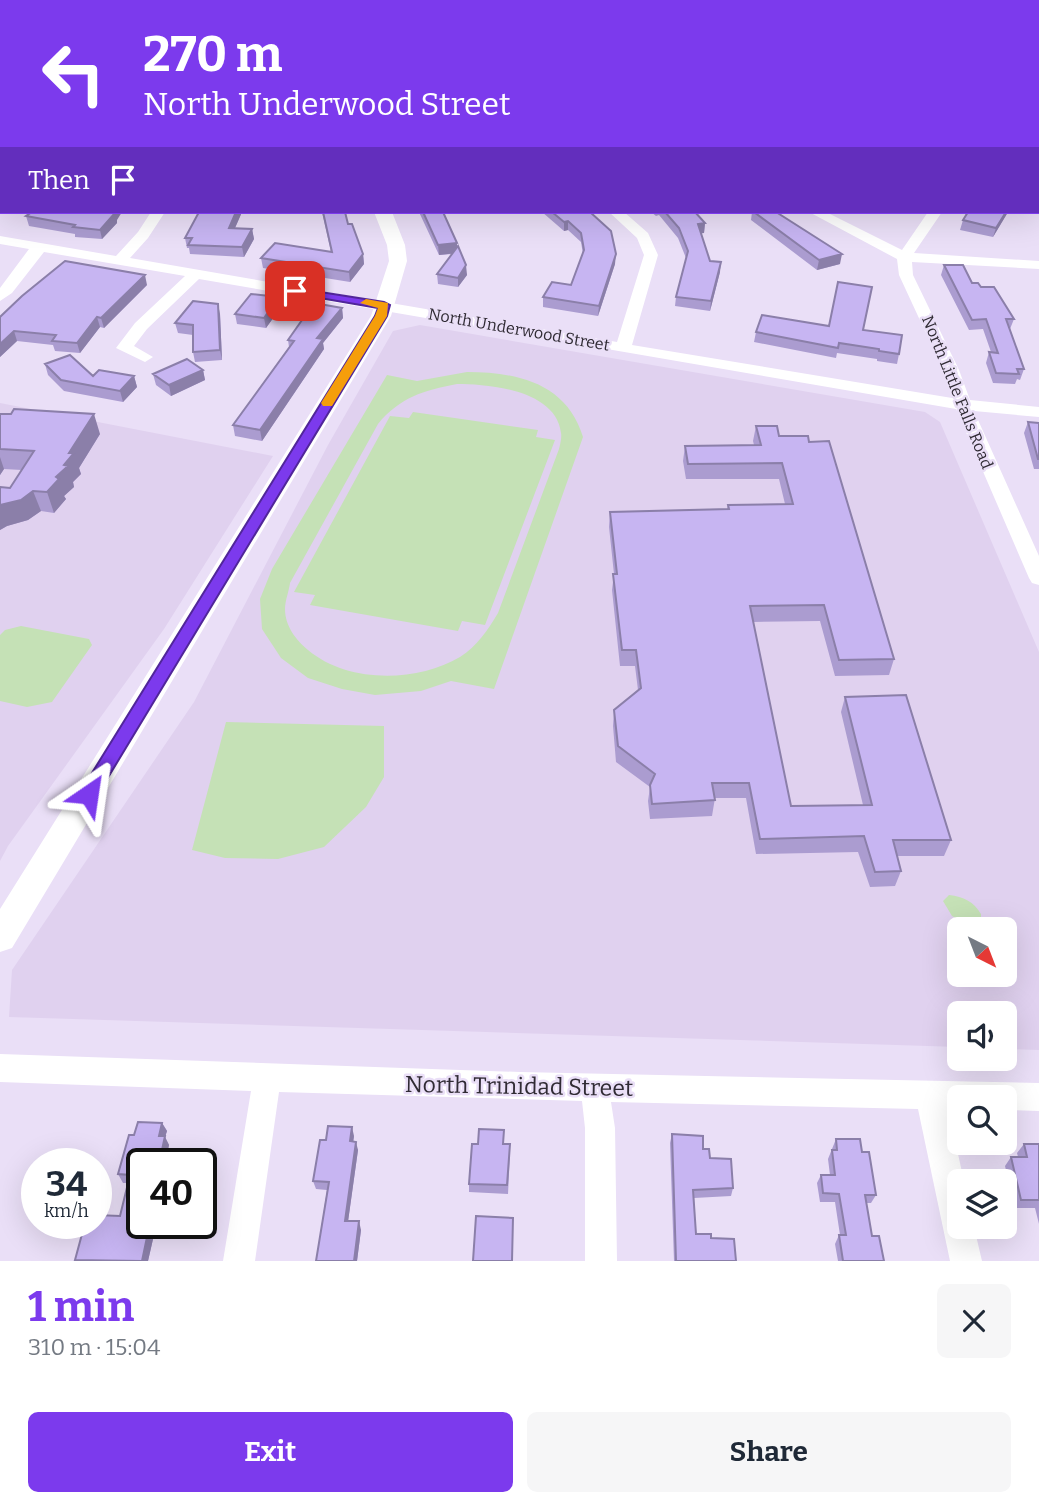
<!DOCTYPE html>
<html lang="en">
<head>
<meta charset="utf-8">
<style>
	body { margin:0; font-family:Bitter,serif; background:#f6f6f7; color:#1f2937; height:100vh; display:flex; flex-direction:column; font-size:26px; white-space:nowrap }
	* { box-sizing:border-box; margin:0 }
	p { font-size:23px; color:#747a83 }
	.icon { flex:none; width:38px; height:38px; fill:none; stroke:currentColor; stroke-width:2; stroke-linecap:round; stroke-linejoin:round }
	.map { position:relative; height:1261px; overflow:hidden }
	.panel { display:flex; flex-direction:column; background:#fff; flex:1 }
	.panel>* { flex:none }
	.banner { position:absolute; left:0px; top:0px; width:1040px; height:214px; box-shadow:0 7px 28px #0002; background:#7c3aed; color:#fff; overflow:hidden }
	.needle { width:46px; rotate:138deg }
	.buttons { position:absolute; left:947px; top:917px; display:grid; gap:14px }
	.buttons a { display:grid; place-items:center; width:70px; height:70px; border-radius:10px; background:#fff; box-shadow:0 7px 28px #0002; font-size:35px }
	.speed { position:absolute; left:21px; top:1148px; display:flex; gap:14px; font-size:35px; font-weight:700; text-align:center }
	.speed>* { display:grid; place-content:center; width:91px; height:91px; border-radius:50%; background:#fff; box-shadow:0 7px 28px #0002; line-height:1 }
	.speed small { font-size:18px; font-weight:400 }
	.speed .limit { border:4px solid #111; border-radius:10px; background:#fff; color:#111 }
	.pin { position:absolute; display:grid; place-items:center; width:60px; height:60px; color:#fff; margin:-30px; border-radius:14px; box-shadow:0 4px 10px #0006 }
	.me { position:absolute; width:77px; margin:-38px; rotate:32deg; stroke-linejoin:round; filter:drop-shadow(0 0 5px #0008) }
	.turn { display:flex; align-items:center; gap:24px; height:147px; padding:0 28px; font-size:32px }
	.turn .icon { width:91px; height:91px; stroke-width:2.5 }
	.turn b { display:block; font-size:49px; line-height:60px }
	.then { display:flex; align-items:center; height:66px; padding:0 28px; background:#0003; gap:14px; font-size:26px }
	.round { display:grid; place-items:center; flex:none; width:74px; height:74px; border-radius:10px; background:#f6f6f7 }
	.summary { display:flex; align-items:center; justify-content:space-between; height:119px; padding:0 28px }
	h1 { font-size:42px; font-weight:700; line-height:52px; color:#7c3aed }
	.button { display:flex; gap:14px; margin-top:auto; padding:14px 28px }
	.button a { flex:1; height:80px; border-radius:10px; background:#7c3aed; color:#fff; font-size:28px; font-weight:700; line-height:80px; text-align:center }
	.button a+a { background:#f6f6f7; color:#1f2937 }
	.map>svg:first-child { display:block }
</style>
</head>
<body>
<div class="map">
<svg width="1039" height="1261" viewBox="0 0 1039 1261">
	<rect width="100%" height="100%" fill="#eadff7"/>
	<path fill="#e0d1ef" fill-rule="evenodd" d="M420 325 925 412 940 422 1039 652V1050L1005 1049 1004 1013H959V1047L9 1017 12 970 194 702 328 445 393 331ZM959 929H1004V975H959Z
		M0 403 273 456 164 629 8 846 0 861Z"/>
	<path fill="#c5e1b6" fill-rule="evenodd" d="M467 372C519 372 567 384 583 437L494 689 451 681 421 691 375 695 342 689 308 678 281 658 262 629 260 599 272 569 387 375 417 381ZM457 384C489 384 556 390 561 433 562 437 560 445 559 449L498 613C488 630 477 646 460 657 416 683 347 683 308 650 296 640 285 626 285 609 285 601 289 591 290 583L378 424C399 398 424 390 457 384Z
		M413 412 538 430 536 437 555 440 485 625 462 621 458 631 310 605 315 595 294 592 390 416 409 418Z
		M21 626 89 639 92 645 52 702 27 707 0 701V635L5 630Z
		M226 722 384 726V777L366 807 324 847 278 859 225 858 192 850Z
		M949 895C964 897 973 901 981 914V922L969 925 952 916 943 901Z"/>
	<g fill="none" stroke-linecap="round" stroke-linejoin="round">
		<path fill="#fff" fill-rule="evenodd" d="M151 212H165L148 238 130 258 617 342 644 255 637 238 609 212H624L648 233 658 255 632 345 952 398 943 370 899 275 897 259 809 212H826L902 250 928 212H942L914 253 1039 261V269L912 262 913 275 959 370 970 400 1039 407V417L974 411 1039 556V585L1032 583 1029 578 956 409 199 279 147 329 134 346 153 357 145 362 116 348 135 323 185 276 44 252 12 293 0 301V288L29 249 0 244V236L116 256 138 232Z
			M0 1054 520 1072 1039 1083V1111L1004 1110V1097H959V1110L948 1109 964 1181H959V1227H974L982 1261H950L918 1109 611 1102 615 1128 617 1261H585V1128L582 1101 279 1092 255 1261H223L251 1091 0 1082Z"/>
		<path fill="#fff" fill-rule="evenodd" d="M374 212H392L405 245 407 261 391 316 12 948 0 952V909L371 316 389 261 387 245Z"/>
		<path fill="#fcf0d7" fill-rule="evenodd" d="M377 0H396L376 2Z
			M1038 69H1039V79H1038Z"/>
		<path fill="#f9e1af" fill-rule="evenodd" d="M0 23H2V33H0Z"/>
		<path fill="#f5cd79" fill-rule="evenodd" d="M0 0H9L10 2H2L0 10Z
			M749 0H823L824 2H750Z
			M987 0H1023L1024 2H988Z
			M1038 25H1039V37H1038Z"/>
		<path stroke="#8e8696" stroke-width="2.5" stroke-dasharray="4.5 4.5" stroke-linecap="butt" d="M340 0 373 1
			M422 0 476 2
			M395 2H399"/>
	</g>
	<path fill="#ab9cd0" d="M0 29H2V70H0Z
		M199 212H242L235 228 252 229 254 239 244 257 190 254 189 248H187L185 238Z
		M322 212H345L348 224 363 254 364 264 350 282 263 268 261 258 331 252Z
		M419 212H443L467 275 458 287 438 284 437 274 452 254 439 255Z
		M542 212H590L615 264 598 316 543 307V297L571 285 583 254 581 242 568 230 564 231Z
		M651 212H695L705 223 704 233H701L710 261 720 272 710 311 675 306 676 297 686 258 678 238 659 215 656 216Z
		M752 212H776L840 264 817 270 751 220Z
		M968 212H1008L993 237 960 230 963 220Z
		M26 216 117 220V223L102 239 75 237V234L29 226Z
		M944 265 981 287 1014 319 1010 329 1024 369 1020 380 1017 379 1015 384 993 383 986 363 989 352H991L983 329 969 330 941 275Z
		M147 285 104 328 100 327 80 353 55 351 53 345 17 341 0 357V317Z
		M281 307 266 328 237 324 235 314Z
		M342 308 343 318 323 343 324 349 262 441 235 436 233 425 289 347 288 340Z
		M220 314 222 360 195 362 193 352V335L178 333 175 323Z
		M829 326 863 330 899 354 897 364 877 361V359L837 353 836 358 754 342 756 332Z
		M45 364 93 376H134L137 387 123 402 64 391 48 375Z
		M203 370 205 380 171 396 156 385 153 374Z
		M0 414 100 434 79 468 81 474 73 482 74 487 64 496 66 499 54 513 41 511 28 520 7 526 0 530V487L10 488 22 470 4 469 0 475Z
		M1028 422 1039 423V469H1034L1024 433Z
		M756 426 779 436 809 442 894 659 889 675 835 676 820 621 753 622 791 806 863 805 841 712 845 697 951 840 944 856H897L901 871 895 886 870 887 858 852 756 854 746 798H715L712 816 650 819 648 801 650 787 616 762 613 726 614 710 638 690 635 666H620L612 590 614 574 609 527 610 512 727 509 728 505 785 504 779 479H686L683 461 685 446 754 445 753 441Z
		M162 1123 167 1131 165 1137 169 1145 165 1164H142V1223L156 1226 148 1261H76L120 1216 128 1183H123L118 1174 134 1135Z
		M672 1134 710 1158 733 1188 731 1196 694 1198 696 1234 711 1238 736 1261H674L670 1143Z
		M354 1136 353 1142 358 1150 348 1221 361 1230 357 1261H316L327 1190 316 1189 313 1181Z
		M836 1139 862 1152 876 1195 871 1203H866L872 1236 884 1261H838L835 1244 839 1235H840L835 1202H820L817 1183 821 1175H830L828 1159Z
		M503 1144 510 1153 508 1194 469 1192V1184Z
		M1024 1144H1039V1224L1035 1208H1015L1005 1166 1011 1157H1018L1017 1153Z"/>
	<path fill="#8b7fa9" d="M113 212H122L117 220V223L102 239 100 230Z
		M236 212H242L231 237 229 228Z
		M1006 212H1008L993 237 996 228Z
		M568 221V230L564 231V222Z
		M705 223 704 233 697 234 698 224Z
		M252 229 254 239 244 257 242 247Z
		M457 243V253L439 255 438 245Z
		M363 254 364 264 350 282 349 272Z
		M616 254 615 264 598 316 599 306Z
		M842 254 840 264 817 270 819 260Z
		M721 262 720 272 710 311 711 301Z
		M466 265 467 275 458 287V278Z
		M145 275 147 285 104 328 101 318Z
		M279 297 281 307 266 328 264 318Z
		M218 304 220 314 222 360 220 350Z
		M342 308 343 318 323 343 324 349 262 441 260 430 317 338Z
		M97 317 100 327 80 353 77 343Z
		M14 331 17 341 0 357V344Z
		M203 370 205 380 171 396 169 385Z
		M134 376 137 387 123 402 120 391Z
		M94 414 100 434 79 468 81 474 73 482 74 487 64 496 66 499 54 513 47 492 69 453Z
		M0 457 4 469 0 475Z
		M33 491 41 511 28 520 7 526 0 530V505Z
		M162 1123 167 1131 165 1137 169 1145 165 1164H159V1136Z
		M352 1127 354 1136 352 1150 350 1141Z
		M356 1142 358 1150 347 1229 345 1221Z
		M359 1221 361 1230 357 1261H354Z
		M150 1223H155L156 1226 148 1261H142Z"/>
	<path fill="#c7b5f2" stroke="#8b7fa9" stroke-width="2" d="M0 29H2V59H0Z
		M1039 100V166L1038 168V103Z
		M32 212H113V213H115L100 230 73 227 75 225 26 216Z
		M199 212H236L229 228 252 229 242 247 188 245 192 238H185Z
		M323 212H345L348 224H352L363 254 349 272 261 258 275 243 332 252Z
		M423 212H443L457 243 438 245Z
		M552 212H590L611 231 616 254 599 306 543 297 552 282 571 285 584 250 581 233 568 221 564 222Z
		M665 212H695L705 223 698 224 710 261 721 262 711 301 676 297 688 251 679 228Z
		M754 212H776L842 254 819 260Z
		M968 212H1006L996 228 963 220Z
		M458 246 466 265 458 278 437 274Z
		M65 261 145 275 101 318 97 317 77 343 52 341 56 335 14 331 0 344V317L22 296Z
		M944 265H963L972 283H978L981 287H994L1014 319H1006L1024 369H1017L1019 374 996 373 989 352 998 353 986 319 972 320Z
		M838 282 872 287 863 330 902 335 899 354 879 351V349L839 343 838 348 756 332 762 315 829 326Z
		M251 294 279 297 264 318 235 314Z
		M193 301 218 304 220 350 193 352V325L175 323Z
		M314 303 342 308 317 338 323 339 260 430 233 425 294 341 288 340Z
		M70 355 93 376 99 370 134 376 120 391 61 380 45 364Z
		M187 359 203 370 169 385 153 374Z
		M14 409 94 414 69 453H74L64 465 68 466 56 477 59 479 47 492 33 491 21 500 0 505V487L10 488 34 451 0 449V414H11Z
		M1028 422 1039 423V459H1038Z
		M756 426H777L779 436H808L809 442 829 441 894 659 839 660 824 605 750 606 791 806 872 805 845 697 906 695 951 840H893L901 871 875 872 864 836 760 839 749 783H712L715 800 652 804 650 785 655 774 618 746 614 710 641 688 636 650H622L613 574H617L610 512 729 509 728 505 793 504 782 463 688 464 685 446 761 445Z
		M138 1122 162 1123 159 1136H165L159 1164H142V1223H150L142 1261 75 1260 85 1223H96V1215L120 1216 130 1175 118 1174 129 1135H134Z
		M328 1126 352 1127 350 1141 356 1142 345 1221H359L354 1261H316L329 1182 313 1181 320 1140H326Z
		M479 1129 504 1130 503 1144H510L507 1185 469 1184 472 1144H478Z
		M672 1134 703 1136V1149H709L710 1158 731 1159 733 1188 693 1190 696 1234H711V1238L734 1239 736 1261H676Z
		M836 1139H860L862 1152H869L876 1195H865L872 1236H879L884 1261H843L839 1235H846L839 1194 823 1193 821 1175H835L832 1150H837Z
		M1024 1144H1039V1200H1021L1011 1157H1027Z
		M476 1216 513 1218 512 1261H473Z"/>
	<path fill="#7c3aed" stroke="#51269a" stroke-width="2" d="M295 288 384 302 390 305 387 316 95 799 89 801 82 799 80 794 82 789 375 316 378 308 291 293 289 291Z"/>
	<path fill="#f59e0b" d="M366 299 388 303 387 316 332 406H323L321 403 375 316 378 308 360 303Z"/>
	<g text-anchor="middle" stroke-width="5" stroke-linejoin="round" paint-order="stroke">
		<g font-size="16" fill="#302b34" stroke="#eadff7">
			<text transform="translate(519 329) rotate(10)" y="6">North Underwood Street</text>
			<text transform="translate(958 392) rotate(68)" y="6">North Little Falls Road</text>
		</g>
		<g font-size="23" fill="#302b34" stroke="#eadff7">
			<text transform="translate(519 1086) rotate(1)" y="8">North Trinidad Street</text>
		</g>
	</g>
</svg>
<div class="buttons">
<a><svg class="needle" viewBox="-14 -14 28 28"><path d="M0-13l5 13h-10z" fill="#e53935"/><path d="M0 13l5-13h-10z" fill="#747a83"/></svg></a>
<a><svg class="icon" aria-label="sound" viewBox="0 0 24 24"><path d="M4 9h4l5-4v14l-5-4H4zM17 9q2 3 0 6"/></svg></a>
<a><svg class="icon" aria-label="search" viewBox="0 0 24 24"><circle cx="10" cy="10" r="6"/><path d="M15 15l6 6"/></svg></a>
<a><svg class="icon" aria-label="layers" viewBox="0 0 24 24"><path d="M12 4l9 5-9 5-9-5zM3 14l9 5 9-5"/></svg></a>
</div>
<div class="speed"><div>34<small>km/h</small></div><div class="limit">40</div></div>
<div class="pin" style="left:295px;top:291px;background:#d93025"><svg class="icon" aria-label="arrive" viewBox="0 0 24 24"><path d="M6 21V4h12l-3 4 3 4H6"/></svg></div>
<svg class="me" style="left:89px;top:794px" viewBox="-20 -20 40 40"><path d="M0-17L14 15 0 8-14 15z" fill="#7c3aed" stroke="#fff" stroke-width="4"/></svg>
<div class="banner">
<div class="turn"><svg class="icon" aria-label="left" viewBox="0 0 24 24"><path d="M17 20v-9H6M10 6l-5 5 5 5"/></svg><div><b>270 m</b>North Underwood Street</div></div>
<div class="then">Then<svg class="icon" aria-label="arrive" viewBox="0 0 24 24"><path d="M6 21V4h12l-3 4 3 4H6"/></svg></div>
</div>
</div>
<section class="panel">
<div class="summary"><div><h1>1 min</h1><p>310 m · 15:04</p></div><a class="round"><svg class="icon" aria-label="close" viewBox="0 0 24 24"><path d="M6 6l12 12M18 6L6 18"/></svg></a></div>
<div class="button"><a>Exit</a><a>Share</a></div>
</section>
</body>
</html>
